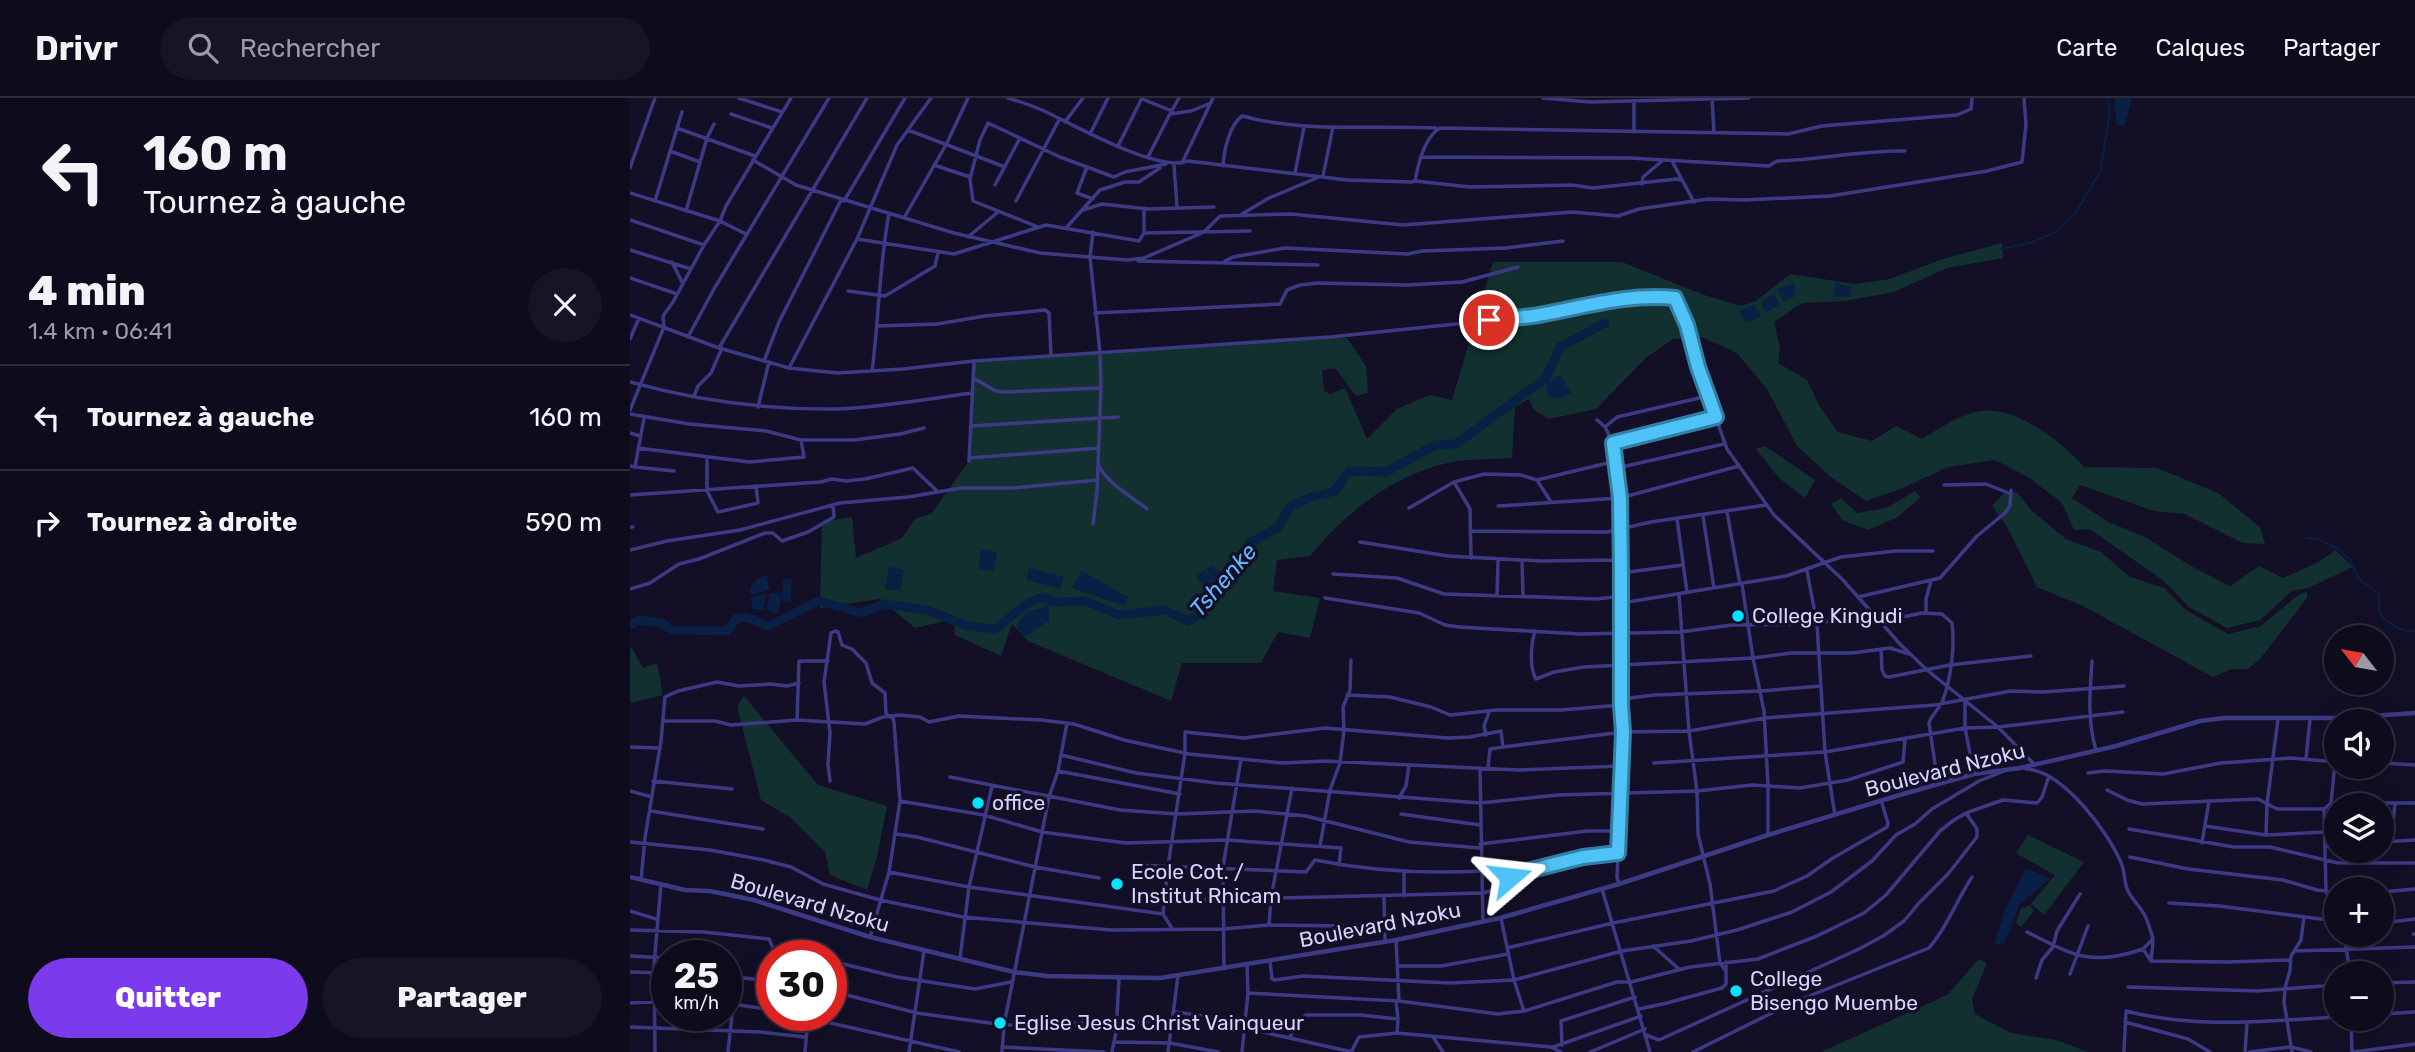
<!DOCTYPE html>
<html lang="fr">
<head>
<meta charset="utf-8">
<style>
	body { margin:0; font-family:Rubik,sans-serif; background:#171425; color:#f1f3f6; height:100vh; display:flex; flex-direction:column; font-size:26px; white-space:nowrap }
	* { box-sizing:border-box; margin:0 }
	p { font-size:23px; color:#9b9ba3 }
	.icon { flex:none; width:38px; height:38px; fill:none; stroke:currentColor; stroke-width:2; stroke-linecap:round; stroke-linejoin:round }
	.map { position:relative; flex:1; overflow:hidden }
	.panel { display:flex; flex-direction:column; background:#0e0b1c; width:630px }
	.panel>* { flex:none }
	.banner { background:#0e0b1c; color:#f1f3f6; overflow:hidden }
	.needle { width:46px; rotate:301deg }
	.controls { position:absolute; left:1694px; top:527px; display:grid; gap:14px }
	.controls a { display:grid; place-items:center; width:70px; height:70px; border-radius:50%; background:#0e0b1c; box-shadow:0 7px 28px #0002,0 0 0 2px #2e2b3b; font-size:35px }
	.speed { position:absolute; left:21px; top:842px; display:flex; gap:14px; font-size:35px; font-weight:700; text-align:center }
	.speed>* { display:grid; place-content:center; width:91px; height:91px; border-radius:50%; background:#0e0b1c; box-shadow:0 7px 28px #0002,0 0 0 2px #2e2b3b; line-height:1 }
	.speed small { font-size:18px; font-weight:400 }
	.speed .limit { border:10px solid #d22; background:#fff; color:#111 }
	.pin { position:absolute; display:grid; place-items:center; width:60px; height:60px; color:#fff; margin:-30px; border:4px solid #fff; border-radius:50%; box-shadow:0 2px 7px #0007 }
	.me { position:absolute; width:77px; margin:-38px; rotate:73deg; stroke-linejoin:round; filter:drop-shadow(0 0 5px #0008) }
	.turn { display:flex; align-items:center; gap:24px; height:147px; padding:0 28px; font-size:32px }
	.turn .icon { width:91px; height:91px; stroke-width:2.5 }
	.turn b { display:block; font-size:49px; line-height:60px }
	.round { display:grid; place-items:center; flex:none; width:74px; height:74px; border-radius:37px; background:#171425 }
	.summary { display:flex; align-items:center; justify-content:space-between; height:119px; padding:0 28px }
	h1 { font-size:42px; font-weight:800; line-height:52px }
	.action { display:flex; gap:14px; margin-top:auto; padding:14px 28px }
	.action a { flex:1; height:80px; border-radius:42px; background:#7c3aed; color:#fff; font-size:28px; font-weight:800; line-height:80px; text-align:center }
	.action a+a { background:#171425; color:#f1f3f6 }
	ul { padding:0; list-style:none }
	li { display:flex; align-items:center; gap:21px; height:105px; padding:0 28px; border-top:2px solid #2e2b3b }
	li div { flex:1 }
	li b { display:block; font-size:26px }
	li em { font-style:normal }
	header { display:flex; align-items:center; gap:42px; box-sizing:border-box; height:98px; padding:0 35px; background:#0e0b1c; border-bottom:2px solid #2e2b3b }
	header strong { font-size:33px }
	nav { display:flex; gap:38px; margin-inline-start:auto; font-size:24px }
	.search { width:490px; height:63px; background:#171425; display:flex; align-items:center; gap:18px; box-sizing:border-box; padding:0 24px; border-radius:38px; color:#9b9ba3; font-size:26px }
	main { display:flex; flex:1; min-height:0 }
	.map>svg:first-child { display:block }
</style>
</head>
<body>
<header>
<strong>Drivr</strong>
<div class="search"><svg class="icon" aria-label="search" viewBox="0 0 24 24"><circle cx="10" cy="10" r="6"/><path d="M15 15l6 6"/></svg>Rechercher</div>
<nav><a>Carte</a><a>Calques</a><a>Partager</a></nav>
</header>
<main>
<section class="panel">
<div class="banner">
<div class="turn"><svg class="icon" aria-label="left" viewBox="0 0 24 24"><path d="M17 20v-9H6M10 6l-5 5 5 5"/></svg><div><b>160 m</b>Tournez à gauche</div></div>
</div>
<div class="summary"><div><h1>4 min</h1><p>1.4 km · 06:41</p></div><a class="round"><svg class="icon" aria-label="close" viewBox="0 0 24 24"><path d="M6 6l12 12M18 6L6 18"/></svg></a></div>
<ul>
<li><svg class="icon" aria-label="left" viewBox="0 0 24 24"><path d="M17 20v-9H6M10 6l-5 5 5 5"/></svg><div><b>Tournez à gauche</b></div><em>160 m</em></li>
<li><svg class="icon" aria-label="right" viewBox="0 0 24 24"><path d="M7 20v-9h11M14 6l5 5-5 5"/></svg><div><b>Tournez à droite</b></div><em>590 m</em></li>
</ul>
<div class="action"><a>Quitter</a><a>Partager</a></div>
</section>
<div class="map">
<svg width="1785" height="954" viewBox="0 0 1785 954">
	<rect width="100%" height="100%" fill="#130f26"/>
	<path fill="#12302f" d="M1372 145 1373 160 1317 170 1264 194 1215 203 1172 205 1144 224 1150 250 1148 265 1177 282 1190 309 1208 334 1242 343 1266 328 1292 341C1309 330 1331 316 1351 313 1387 308 1432 344 1454 369L1527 370 1588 395 1630 429 1635 446 1613 445 1555 416 1524 413 1450 387 1442 400 1478 424 1513 438 1563 469 1600 488 1629 468 1653 480 1689 464 1705 452 1723 469 1678 490 1662 493 1630 522 1597 530 1559 509 1535 484 1460 431 1444 432 1432 405 1398 379 1365 362 1318 369 1273 390 1236 403 1201 379 1167 348 1137 291 1107 255 1072 239 1043 241 1017 259 966 311 919 321 904 312 899 301 885 309 882 360C862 361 841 361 822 364 764 376 717 413 680 458L647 462 643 493 690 500 680 540 648 534 631 565H552L541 603 398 543 382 526 371 558 325 537 324 521 285 530 250 501 190 510 192 424 222 419 226 460 272 440 285 421 302 415 339 363 344 263 700 239 717 240 736 268 738 295 726 298 705 270 692 272 694 293 700 296 715 290 737 341 767 311 800 297 822 302 863 164H992L1074 197 1111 208 1126 203 1160 176 1225 186 1260 181 1313 161Z
		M1135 348 1185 382 1175 400 1149 380 1126 351Z
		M1285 393 1291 399 1268 419 1238 432 1212 422 1201 406 1211 400 1227 415 1256 410Z
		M1375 394H1387L1401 412 1436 441 1471 454 1500 479 1534 490 1556 512 1598 536 1631 528 1668 497 1677 494V500L1630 561 1618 571H1602L1583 579 1455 509 1407 489 1377 429 1362 408Z
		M2 550 13 570 27 565 33 597 0 605V551Z
		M114 598 188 687 257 708 247 759 237 792 200 777 195 754 161 720 131 702 107 608Z
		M1398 737 1454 764 1414 817 1401 806 1425 777 1386 755Z
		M1400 807 1404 813 1391 829 1386 825 1391 811Z
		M1349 861 1357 865 1342 901 1345 916 1381 935 1426 942 1458 954H1191L1317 897Z"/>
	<path fill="#0a1f44" d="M1484 0H1502L1495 27H1486Z
		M1165 185 1164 199 1153 203 1147 191Z
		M1206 185 1222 189 1220 199H1203Z
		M1144 196 1150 206 1136 215 1131 205Z
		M1124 207 1131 218 1116 225 1109 213Z
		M930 277 941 295 929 301 918 298 916 286Z
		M351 451 367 454 364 473 348 471Z
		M259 467 274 472 270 493 255 491Z
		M582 468 592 476 588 485 584 483 570 486 567 478 574 472 582 480 576 471Z
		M399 470 434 479 430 491 396 482Z
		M452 473 498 499 495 508 442 490Z
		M136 477 140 492 120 497C120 484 126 482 136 477Z
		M162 480 160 504 152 503 153 482Z
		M139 495H152L148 515 137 512Z
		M136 496 134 512 122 511 121 499Z
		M419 507V523L394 539 386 527 398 514Z
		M1396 770 1420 781 1389 807 1382 828 1373 846 1364 847 1377 807Z"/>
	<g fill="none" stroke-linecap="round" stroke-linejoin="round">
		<path stroke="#0a1f44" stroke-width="2" d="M1371 151 1400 145 1427 133 1446 114 1470 74 1480 15 1478 0
			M1677 440 1688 441 1708 451 1720 462 1728 480 1748 495C1750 501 1748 508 1750 513 1753 525 1775 535 1785 533"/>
		<path stroke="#0a1f44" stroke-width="9" d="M0 527 10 522 32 525 42 532 97 533 107 520 116 519 138 528 189 503 231 515 254 506 297 512 338 528 365 531 398 505 413 499 425 504 456 503 488 517 535 512 558 523 570 516 594 489 620 445 647 430 661 408 681 399 705 393 719 373 756 374 805 347 826 346 916 280 930 249 975 225"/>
		<path stroke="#3d3a85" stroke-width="3.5" d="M109 0 152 14
			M378 0C391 4 403 8 414 13 444 27 528 75 558 63L717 82 781 84 785 83C788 66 795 39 810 30L1158 36 1192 28 1327 17 1341 11 1342 0
			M913 0 960 4 1119 0
			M1082 0 1084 35
			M512 1 542 13
			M541 14 549 0
			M101 16 142 30
			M435 24 453 0
			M47 30 125 58
			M278 32 375 69
			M1004 34V3
			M460 36 478 0
			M488 48 512 0
			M40 53 70 64
			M518 59 540 16 561 13 581 5
			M791 59 999 60 1139 68 1147 63C1190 62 1232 52 1275 53
			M123 62 166 87 324 135 410 155 497 162
			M552 65 583 0
			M1043 65 1064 104
			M304 67 340 79
			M544 67 547 109
			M593 68C594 52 599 28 612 18 675 35 741 27 806 30
			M457 69 447 95 463 101
			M0 70 25 0
			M665 75 674 29
			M693 78 703 29
			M785 83 840 89 942 87 963 90 1047 81 1052 82
			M1012 86 1013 79 1032 63
			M365 87 390 40
			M0 95 90 123 116 136
			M25 103 52 14
			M214 103 275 0
			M386 103 429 22
			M453 112 472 106 518 111 584 109
			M56 113 77 40 84 26
			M612 116 639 100 689 79
			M274 120 317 45 338 0
			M0 122 74 147
			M408 129 343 103 340 81 350 42 358 25 430 59 484 79 495 74 536 66
			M436 130 470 92 495 84H509L530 70
			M463 134 460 159 470 255 471 290 467 393 463 426
			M514 135V110
			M338 139 368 114
			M227 141 324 156 416 127 509 143 514 135 620 133
			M0 152 61 171
			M497 162 514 160 574 134 590 118 661 116 773 127 942 114 988 118 1009 111 1078 101 1114 102 1200 98 1357 73 1392 64 1396 27 1394 0
			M508 163 688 167
			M595 163 603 159 655 150 778 156 792 153 876 150 933 143
			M42 164 53 186
			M0 180 47 196
			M218 193 255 198 305 168 308 155
			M465 215 650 206 657 192 670 187 688 185 777 187 832 184 888 169
			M0 217 89 250 159 270 207 275 273 271 344 263 700 239 912 217 969 204 1029 198 1045 200 1057 227 1068 269 1097 351 1144 417 1212 481 1270 546 1297 572 1368 629 1404 666
			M247 228 307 226 355 218 415 212 419 215 421 258
			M58 239 84 191 199 0
			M0 241 9 220
			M89 250 237 0
			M134 263 149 224 211 102
			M159 270 227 141 267 47 301 0
			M242 273C249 221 249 168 259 116
			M343 280 366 293 373 294 470 290
			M0 284C68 303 138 312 208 311 253 309 298 301 342 295
			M64 298 68 288 81 275 92 250
			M128 309 139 264
			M0 312 34 229 33 218 43 204 74 147 90 123 96 108 161 0
			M0 316 59 326 136 333 171 342 174 359 119 364 8 350
			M967 322 975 329 983 345 990 400 991 607 993 656 987 779 989 786
			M341 328 488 319
			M975 329 987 319 1078 298
			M0 335 10 338
			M171 342H224L270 336 294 330
			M983 345 1086 319
			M77 359V393L88 414 128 405 126 388
			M339 360 469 350
			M339 363 344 263
			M0 368 5 369 14 320
			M469 368C478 386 501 398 517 411
			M5 369 44 373
			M987 370 1094 346
			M907 382 921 404
			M824 384 840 411 841 460
			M1314 387 1356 386 1381 396
			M0 397 190 384 202 381 216 383 235 381 283 370 307 393
			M868 408 990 400 1109 368
			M779 410 824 384 854 376 891 377 907 382 986 363
			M1097 414 1110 486
			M1073 418 1084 490
			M1047 421 1057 494
			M0 429H3
			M840 433 977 434 1021 424 1136 407
			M730 444 818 458 912 463 991 462
			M0 452 37 443 110 432 210 405 278 399 331 390H383L467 382
			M892 462 893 499
			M1177 473 1187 526 1195 654 1205 717
			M991 475 1053 467
			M703 476 767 480 814 496 967 501 991 498
			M1112 486 1123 560 1134 613 1138 687V737
			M0 491 20 485 49 466 69 461 135 435H143L152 443 178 434 204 419 203 407
			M1049 496 1059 633 1067 693 1068 736 1080 786 1090 865 1095 872
			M867 498 868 462
			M1228 499 1310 480 1347 438 1375 415 1380 408 1381 392
			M695 500 789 515 815 527 829 529 950 536 1050 534 1102 527 1187 526 1237 512
			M992 505 1156 478 1211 459 1266 453H1303
			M1296 515V501L1301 483
			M1248 524 1292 515 1312 516 1322 525C1325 548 1321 580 1313 602 1310 610 1302 616 1299 625L1308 686
			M905 533C901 546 899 570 906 581L924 574 954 569 1123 560 1161 555H1222L1260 550 1279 556
			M1251 551 1252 572 1255 578 1259 579 1320 567 1401 558
			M1462 563C1460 593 1457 623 1466 652
			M717 597 760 599 801 609 820 617 867 612H931L991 607
			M992 601 1024 597 1131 593 1191 588
			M1335 602V630L1344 676
			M167 622 169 563H198
			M33 623H85L101 627 167 622 235 626 253 619 270 617 290 619 299 624 329 618 411 622 444 626 494 642 559 656 652 665 695 663 888 672 992 668
			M856 637 854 628 859 614
			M0 649 30 650
			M431 657 506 675 586 685 850 705 928 697 1067 693 1122 687 1170 690 1218 682 1273 664 1275 641
			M1676 661 1680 621
			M1024 665 1195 654 1335 630 1368 629 1493 614
			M1752 665 1785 667
			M850 670 853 824
			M858 670 860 651 873 649 993 634 1059 633 1135 620 1304 607 1381 593 1414 594 1494 588
			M1396 671C1432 672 1479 734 1492 767 1495 775 1494 785 1498 793 1503 803 1512 810 1516 820 1519 827 1521 834 1523 841L1513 851
			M428 673 550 696
			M1458 675 1475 673 1533 676 1591 665 1661 660 1706 664
			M320 679 490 712 547 716 625 713 676 718 779 744 850 750
			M23 683 102 691
			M200 683 198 666 200 635 194 584 201 535 205 533 208 534 212 547 222 551 236 565 242 585 255 595 256 616 263 620 264 624 270 703 259 774 240 839
			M1477 692 1497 702 1512 706 1628 701 1647 711H1694L1701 705H1785
			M0 693 22 699
			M769 700 776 688 779 667
			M270 703 354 717 412 734 496 745 597 742 711 750 709 767
			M1701 705 1706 655
			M1694 712 1696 793 1706 820
			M21 713 133 731
			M771 716 850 727
			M1575 728 1636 737 1695 734
			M1499 731 1604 749H1640L1708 765H1785
			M266 736 287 739 405 769 469 780
			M1636 737 1637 706 1648 621
			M0 744 80 752 134 762 161 769 193 786 250 802 333 819 481 832 593 831 639 827 717 828 754 824
			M1752 744 1785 742
			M1761 744 1765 705
			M1572 745 1579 703
			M850 746 957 733H989
			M690 748 700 692 710 665 714 632 713 609 720 592 721 562
			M1695 748 1706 749
			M1500 759 1558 771 1653 782 1687 792 1706 794
			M505 767 676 774 685 762C740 773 794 776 851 773
			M259 774 339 789 533 816
			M774 774V798
			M11 782 15 740 31 643 35 599 48 593 87 584 109 588 141 586 157 588 169 585
			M972 791 1020 954
			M1752 794 1785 791
			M754 799 755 844
			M534 803 852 795 879 789 881 777 953 759 988 755
			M1539 805 1589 808 1706 823
			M0 813 26 821
			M871 820 884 882 894 913
			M1752 825 1785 821
			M639 827 641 800 662 690
			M0 832 74 834 139 841 144 852 180 858
			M543 832 533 816 538 768 555 655V634L614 640 695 630 818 640 840 639 871 633 873 649
			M1397 834C1443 857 1460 869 1513 851L1521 863 1597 864 1660 862
			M1714 836 1720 875
			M1783 836H1785
			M766 842 769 903
			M1023 848 1049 871
			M877 850 983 825 1144 793 1177 778 1203 760 1257 729 1258 725 1251 702
			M1664 853 1785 849
			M0 858 37 860
			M330 860 339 789 362 688
			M201 863 267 879 345 891 381 884
			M640 863 642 881 645 882 673 878 820 885 884 882 992 853 1061 843 1107 832 1162 814 1201 794 1242 763 1266 737 1285 726 1302 711 1349 683 1374 673
			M1521 863 1523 843
			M768 868H811L878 856
			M594 871 593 769 611 661
			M0 874 37 875
			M1440 876 1458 828
			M96 878 142 883
			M1406 880 1412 862 1423 849 1427 833 1450 796
			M1752 885 1785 884
			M1498 889 1628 893 1706 887
			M201 893 287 915 374 927 542 923
			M618 895 769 903 868 916 894 913 987 884H1001L1060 869 1128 861 1187 838 1234 815 1256 797 1310 733 1324 722 1336 715 1373 702 1407 705 1412 699 1419 678
			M766 903 768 921 767 935
			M0 905 37 903
			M96 905 142 912
			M1009 911 1037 905 1092 890 1096 886V864
			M544 914 582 919 615 930 722 954
			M1752 916 1785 914
			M165 917 329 954
			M1721 920 1722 954
			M1495 924 1558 941 1580 954
			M0 929 130 934 175 939
			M1016 937 1029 942 1229 851 1253 838 1274 823 1289 805 1318 776 1347 739V731L1336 715
			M660 939 669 922 676 917H731L768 921
			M803 939 813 954
			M484 944 540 945 588 954
			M932 947 931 923 1005 899
			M372 949 474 954
			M923 949 1011 918
			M25 954 24 867 31 786
			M98 954 106 879
			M175 954 178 920
			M279 954 294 853
			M372 954 374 927 419 699 428 673 437 625
			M482 954 486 934 489 881
			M538 954 548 878
			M612 954 618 895 617 867
			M721 954 729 939 767 935 921 949 931 954
			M960 954 1015 931
			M1063 954 1162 905 1299 850C1318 828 1326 803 1342 779
			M1494 954 1496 913C1565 931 1636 923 1706 919
			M1615 954 1617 925
			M1619 954 1661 949 1681 954
			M1662 954 1654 904 1655 890 1660 872 1661 858 1671 842 1674 819
			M1723 954 1785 946"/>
		<path stroke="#3d3a85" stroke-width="4.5" d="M0 779 55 792 80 793 124 802 240 839 384 874 417 878 530 880 766 842 870 820 989 786 1138 737 1273 696 1344 676 1390 670 1486 648 1570 623 1594 620H1712L1785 615"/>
	</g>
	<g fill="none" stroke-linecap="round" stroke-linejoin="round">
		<defs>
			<path id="route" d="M859 222C877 220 896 220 914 216 957 208 1001 195 1045 200L1057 227 1068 269 1086 319 983 345 990 400 991 475V607L993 634 988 755 953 759 881 777 880 779"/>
		</defs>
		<use href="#route" stroke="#337fa1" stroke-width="18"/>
		<use href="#route" stroke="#4fc3f7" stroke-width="12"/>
	</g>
	<g fill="#00e5ff" stroke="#130f26" stroke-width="2.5">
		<circle cx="1108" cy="518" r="7"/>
		<circle cx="348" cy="705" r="7"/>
		<circle cx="487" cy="786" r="7"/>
		<circle cx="1106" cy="893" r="7"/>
		<circle cx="370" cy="925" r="7"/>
	</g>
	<g text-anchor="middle" stroke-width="7" stroke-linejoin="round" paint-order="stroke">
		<g font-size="21" fill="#d9d4ff" stroke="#130f26" text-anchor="start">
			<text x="1122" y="525">College Kingudi</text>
			<text x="362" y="712">office</text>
			<text x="501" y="781">Ecole Cot. /<tspan x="501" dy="24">Institut Rhicam</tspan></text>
			<text x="1120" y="888">College<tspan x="1120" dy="24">Bisengo Muembe</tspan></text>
			<text x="384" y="932">Eglise Jesus Christ Vainqueur</text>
		</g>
		<g font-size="21" fill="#d9d4ff" stroke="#130f26">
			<text transform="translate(1315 672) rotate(-14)" y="7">Boulevard Nzoku</text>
			<text transform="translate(180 805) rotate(16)" y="7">Boulevard Nzoku</text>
			<text transform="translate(750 827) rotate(-11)" y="7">Boulevard Nzoku</text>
		</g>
		<g font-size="23" font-style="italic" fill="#62b6ff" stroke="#130f26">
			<text transform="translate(593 482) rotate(-49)" y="8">Tshenke</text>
		</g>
	</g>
</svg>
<div class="controls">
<a><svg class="needle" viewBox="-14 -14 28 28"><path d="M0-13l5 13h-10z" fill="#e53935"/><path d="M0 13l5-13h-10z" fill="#9b9ba3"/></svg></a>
<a><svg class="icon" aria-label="sound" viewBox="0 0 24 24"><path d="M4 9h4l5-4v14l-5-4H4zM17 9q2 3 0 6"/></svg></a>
<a><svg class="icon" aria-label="layers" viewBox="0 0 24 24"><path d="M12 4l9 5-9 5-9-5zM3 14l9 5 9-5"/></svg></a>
<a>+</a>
<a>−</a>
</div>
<div class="speed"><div>25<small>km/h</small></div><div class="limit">30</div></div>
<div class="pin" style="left:859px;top:222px;background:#d93025"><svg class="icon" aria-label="arrive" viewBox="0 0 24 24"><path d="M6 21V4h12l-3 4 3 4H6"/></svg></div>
<svg class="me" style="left:880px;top:779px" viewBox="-20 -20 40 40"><path d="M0-17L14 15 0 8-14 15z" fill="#4fc3f7" stroke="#fff" stroke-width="4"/></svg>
</div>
</main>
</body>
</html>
